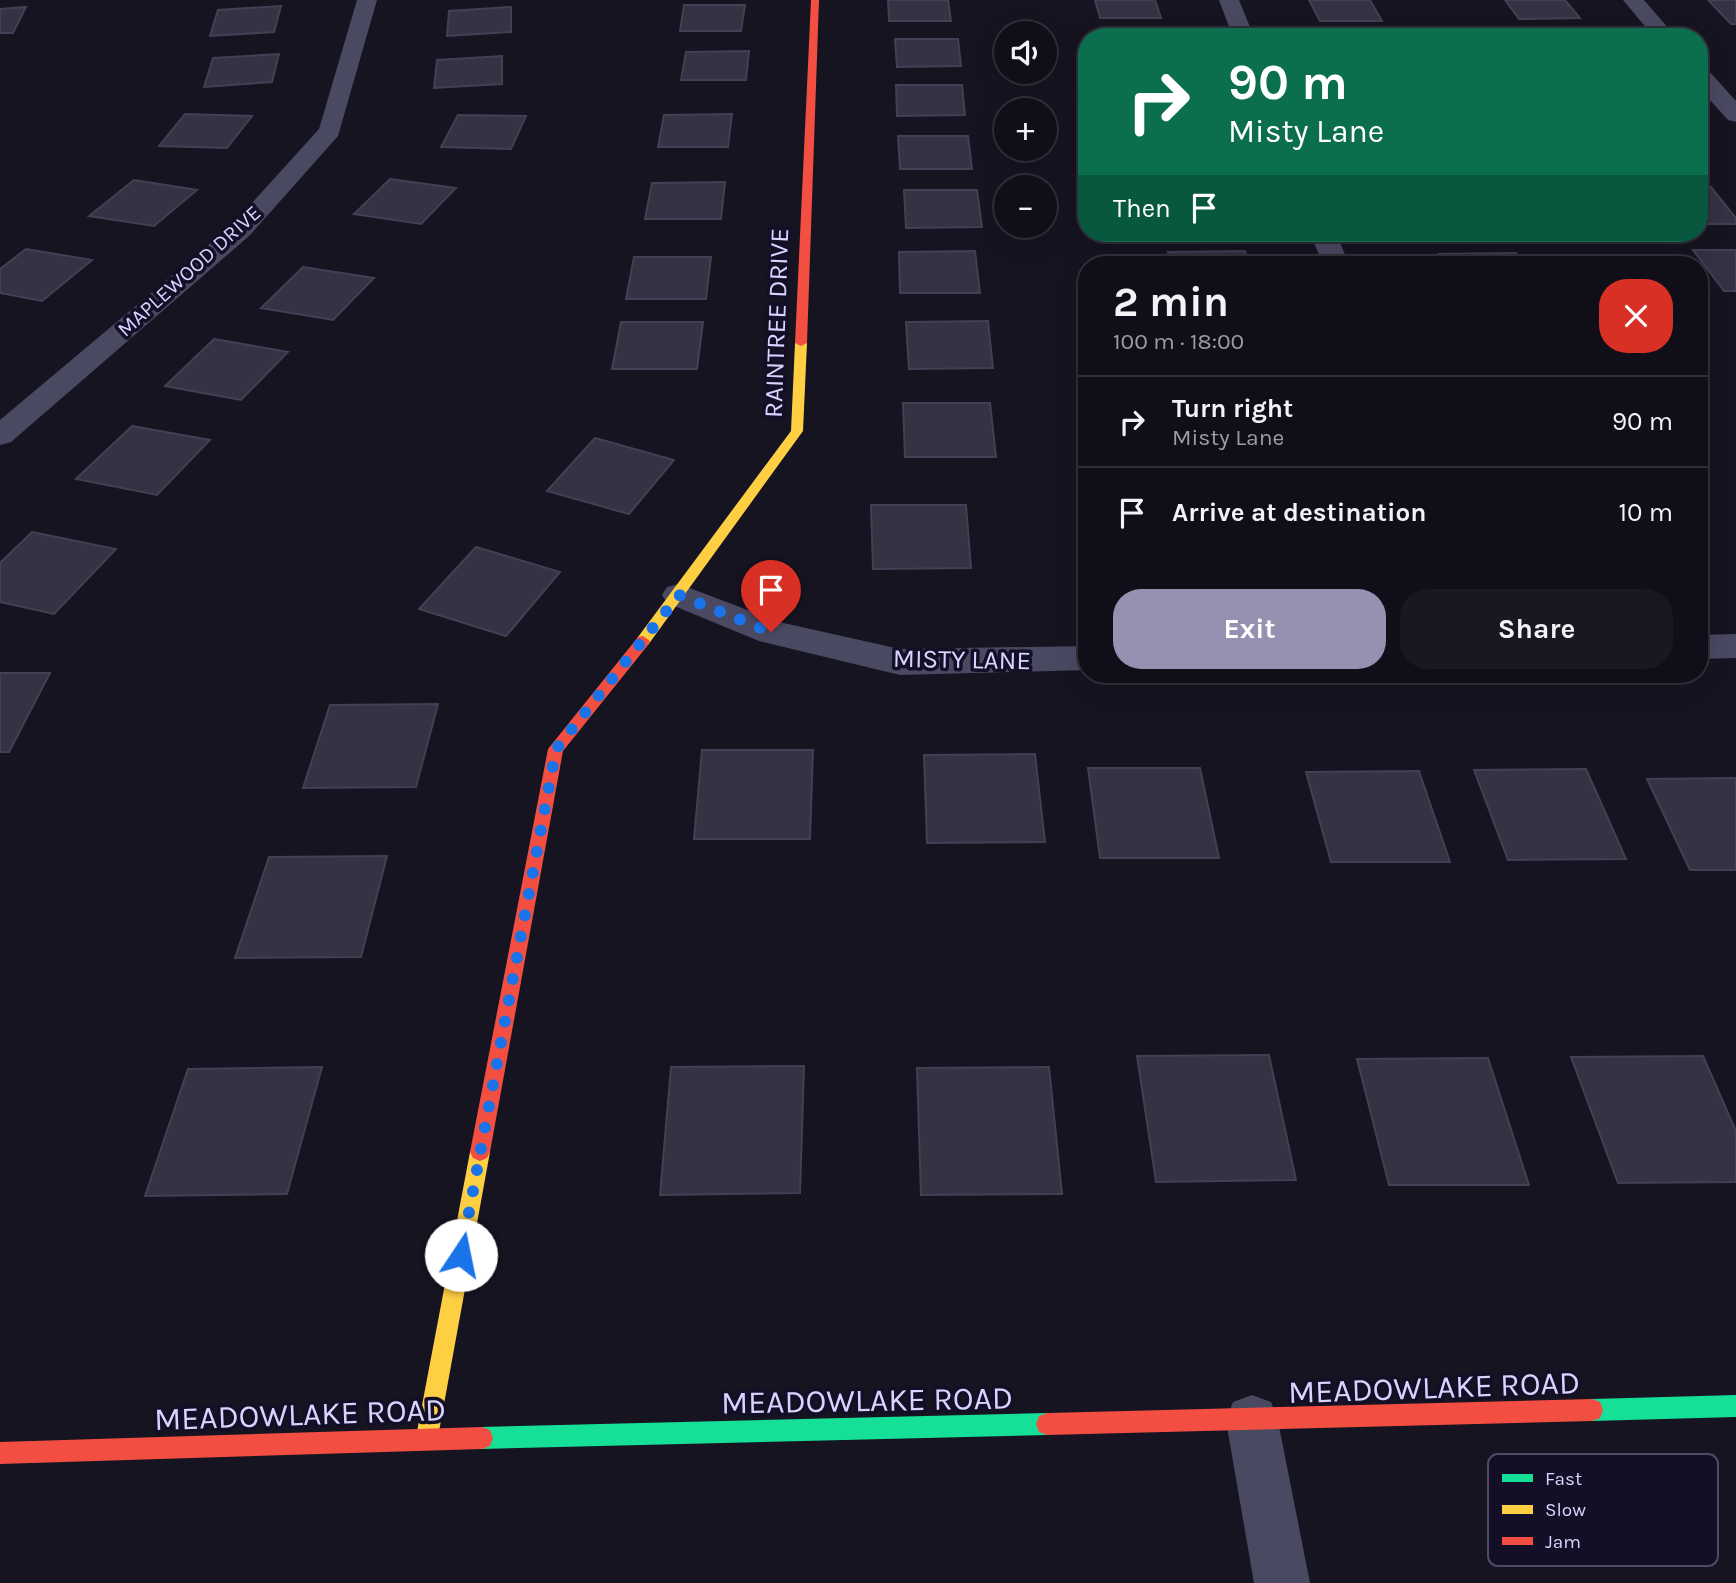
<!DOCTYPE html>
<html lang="en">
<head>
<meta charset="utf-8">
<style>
	body { margin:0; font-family:Karla,sans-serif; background:#191822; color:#f1f3f6; height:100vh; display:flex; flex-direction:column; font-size:26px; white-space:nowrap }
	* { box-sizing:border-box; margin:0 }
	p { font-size:23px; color:#9c9ca2 }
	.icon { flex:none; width:38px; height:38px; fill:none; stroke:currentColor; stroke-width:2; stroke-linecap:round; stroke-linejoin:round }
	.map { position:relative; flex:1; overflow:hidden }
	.drawer { position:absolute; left:1078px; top:256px; width:630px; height:427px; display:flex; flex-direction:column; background:#100f19; border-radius:28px; box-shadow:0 7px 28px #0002,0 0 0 2px #302f38 }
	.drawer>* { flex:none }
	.top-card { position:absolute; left:1078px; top:28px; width:630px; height:214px; border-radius:28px; box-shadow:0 7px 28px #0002,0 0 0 2px #302f38; background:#0b6e4f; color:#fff; overflow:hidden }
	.tools { position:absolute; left:994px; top:21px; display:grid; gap:14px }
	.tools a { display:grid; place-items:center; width:63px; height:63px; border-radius:50%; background:#100f19; box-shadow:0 7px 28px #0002,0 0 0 2px #302f38; font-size:35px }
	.pin { position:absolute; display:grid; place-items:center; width:60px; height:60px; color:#fff; margin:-72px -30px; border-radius:50% 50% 50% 0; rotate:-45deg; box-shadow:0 0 7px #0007 }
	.pin .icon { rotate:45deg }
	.me { position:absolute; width:77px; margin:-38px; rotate:11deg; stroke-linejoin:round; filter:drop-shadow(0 0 5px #0008) }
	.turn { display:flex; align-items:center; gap:24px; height:147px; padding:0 35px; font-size:32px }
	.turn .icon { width:91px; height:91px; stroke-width:2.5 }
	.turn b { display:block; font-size:49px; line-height:60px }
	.then { display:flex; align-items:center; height:66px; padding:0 35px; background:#0003; gap:14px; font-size:26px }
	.round { display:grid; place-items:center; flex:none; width:74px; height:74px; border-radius:28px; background:#191822 }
	.headline { display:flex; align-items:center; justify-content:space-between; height:119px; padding:0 35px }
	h1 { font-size:42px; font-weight:700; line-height:52px }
	.action { display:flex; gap:14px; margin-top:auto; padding:14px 35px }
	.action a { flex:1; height:80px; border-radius:28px; background:#9591b1; color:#fff; font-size:28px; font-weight:700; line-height:80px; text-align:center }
	.action a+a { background:#191822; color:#f1f3f6 }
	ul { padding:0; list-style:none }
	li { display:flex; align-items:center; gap:21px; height:91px; padding:0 35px; border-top:2px solid #302f38 }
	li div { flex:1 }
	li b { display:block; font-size:26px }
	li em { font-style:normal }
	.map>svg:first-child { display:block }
</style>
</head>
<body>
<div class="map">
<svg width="1736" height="1583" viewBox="0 0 1736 1583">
	<rect width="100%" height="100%" fill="#161421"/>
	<path fill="#343243" stroke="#433f54" stroke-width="2" d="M888 0H948L951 21H889Z
		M1095 0H1155L1161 18H1100Z
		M1309 0H1370L1382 21H1320Z
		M1505 0H1565L1580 18 1519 19Z
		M1708 0H1736V24H1731Z
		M684 5H745L741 31H680Z
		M281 6 274 32 210 36 218 10Z
		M26 7 13 33H0V9Z
		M511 7V32L447 36 449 11Z
		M895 39H958L961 66 897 67Z
		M749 51 746 80H681L686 52Z
		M279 54 272 82 204 87 213 58Z
		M502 56V84L434 88 437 60Z
		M896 85H962L965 115 897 116Z
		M185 114 252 116 227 148 159 146Z
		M732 114 728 147H658L664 115Z
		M458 115 526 116 511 149 441 147Z
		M898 136H968L972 169H900Z
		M390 179 456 188 421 224 354 214Z
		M134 180 197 190 154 226 89 216Z
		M725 182 721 219H645L652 183Z
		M1699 187H1711L1736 218V224H1699Z
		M904 190H977L982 227 906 228Z
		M26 249 92 260 42 301 0 293V269Z
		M1693 250H1736V291H1724Z
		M975 251 980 293H900L899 252Z
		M1245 251 1249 264H1172L1168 252Z
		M1516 253 1522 264H1444L1439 254Z
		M634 257H711L706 299H626Z
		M303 267 374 278 333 320 261 308Z
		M988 321 993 368 909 369 906 322Z
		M621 322H703L697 369H612Z
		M214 339 288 352 241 400 165 386Z
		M903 403H990L996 457H905Z
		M132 426 210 440 157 495 76 479Z
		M595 438 674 460 629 514 547 491Z
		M871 505H966L971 568 873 569Z
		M32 532 116 549 54 614 0 602V563Z
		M476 547 560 572 506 636 419 609Z
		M0 673H50L9 752H0Z
		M438 704 416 787 303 788 330 705Z
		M702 750H813L810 839H694Z
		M1035 754 1045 842 927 843 924 755Z
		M1088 768H1200L1219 858H1100Z
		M1586 769 1626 859 1508 860 1474 770Z
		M1419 771 1450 862H1331L1306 772Z
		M1736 778V870H1690L1647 779Z
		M387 856 361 957 235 958 269 857Z
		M1269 1055 1296 1180 1156 1182 1137 1056Z
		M1703 1056 1736 1131V1182L1618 1183 1571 1057Z
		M1488 1058 1529 1185H1389L1357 1059Z
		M804 1066 800 1193 660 1195 671 1067Z
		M322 1067 287 1194 145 1196 188 1069Z
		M1049 1067 1062 1194 921 1195 917 1068Z"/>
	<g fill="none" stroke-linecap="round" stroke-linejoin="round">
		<path fill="#4a4962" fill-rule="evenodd" d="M357 0H377L338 136 249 236 11 442 0 445V420L231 226 319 129Z
			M1219 0H1239L1254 37H1233Z
			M1623 0H1644L1676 37H1654Z
			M1699 67 1707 69 1736 101V122L1728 120 1699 88Z
			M1310 233H1336L1349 264H1323Z
			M679 584 779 622 900 649 1087 646V670L900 675 759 641 667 603 662 595 667 587Z
			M1736 634V658L1699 659V635Z
			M1252 1395 1271 1402 1278 1421 1310 1583H1254L1226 1421 1233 1402Z"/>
		<path fill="#16e098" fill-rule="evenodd" d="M1736 1395V1417L1592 1421 1584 1418 1581 1410 1584 1402 1592 1399Z
			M1047 1413 1055 1416 1058 1424 1055 1432 1047 1435 482 1449 474 1446 471 1438 474 1430 482 1427Z"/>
		<path fill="#ffcf43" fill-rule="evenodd" d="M801 340 807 343 803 431 648 645H638L636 641 638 637 791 431 795 343Z
			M480 1143 487 1146 490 1152 438 1437 435 1445 427 1448 419 1445 416 1437 470 1152 473 1146Z"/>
		<path fill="#f24e42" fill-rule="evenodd" d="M811 0H819L807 343 801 346 795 343Z
			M643 636 650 641 648 645 563 751 490 1152 487 1158 480 1161 473 1158 470 1152 548 749 638 637Z
			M1592 1399 1600 1402 1603 1410 1600 1418 1592 1421 1047 1435 1039 1432 1036 1424 1039 1416 1047 1413Z
			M482 1427 490 1430 493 1438 490 1446 482 1449 0 1464V1442Z"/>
	</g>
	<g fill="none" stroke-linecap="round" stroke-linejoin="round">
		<path stroke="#1a73e8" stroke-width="12" stroke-dasharray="0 21.6" d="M461 1255 556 749 679 595 771 632"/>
	</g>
	<g text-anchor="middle" stroke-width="7" stroke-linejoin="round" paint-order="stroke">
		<g font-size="21" fill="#d9d4ff" stroke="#130f26">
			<text transform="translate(189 271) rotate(-42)" y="7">MAPLEWOOD DRIVE</text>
		</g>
		<g font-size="26" fill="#d9d4ff" stroke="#130f26">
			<text transform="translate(776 323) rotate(-88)" y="9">RAINTREE DRIVE</text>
			<text transform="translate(962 659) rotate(1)" y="9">MISTY LANE</text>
		</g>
		<g font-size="32" fill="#d9d4ff" stroke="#130f26">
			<text transform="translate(1434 1387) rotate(-2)" y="11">MEADOWLAKE ROAD</text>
			<text transform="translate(867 1400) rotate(-1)" y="11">MEADOWLAKE ROAD</text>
			<text transform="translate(300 1414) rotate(-2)" y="11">MEADOWLAKE ROAD</text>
		</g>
	</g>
	<rect x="1488" y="1454" width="230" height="112" rx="10" fill="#130f26" stroke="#4e4a67" stroke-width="2"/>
	<rect x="1502" y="1474" width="31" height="8" fill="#16e098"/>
	<rect x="1502" y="1505" width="31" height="9" fill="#ffcf43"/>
	<rect x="1502" y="1537" width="31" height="8" fill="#f24e42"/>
	<g font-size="19" fill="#d9d4ff">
		<text x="1545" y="1485">Fast</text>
		<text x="1545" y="1516">Slow</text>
		<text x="1545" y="1548">Jam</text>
	</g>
</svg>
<div class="tools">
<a><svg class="icon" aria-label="sound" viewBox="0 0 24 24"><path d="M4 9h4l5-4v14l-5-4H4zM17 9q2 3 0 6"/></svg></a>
<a>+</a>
<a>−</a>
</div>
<div class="pin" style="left:771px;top:632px;background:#d93025"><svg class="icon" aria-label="arrive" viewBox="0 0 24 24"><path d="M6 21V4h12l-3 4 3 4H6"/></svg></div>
<svg class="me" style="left:461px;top:1255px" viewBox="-20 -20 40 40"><circle r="19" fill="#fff"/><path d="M0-13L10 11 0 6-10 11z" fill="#1a73e8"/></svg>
<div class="top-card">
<div class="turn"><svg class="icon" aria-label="right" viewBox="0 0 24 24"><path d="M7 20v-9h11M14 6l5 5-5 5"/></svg><div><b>90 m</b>Misty Lane</div></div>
<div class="then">Then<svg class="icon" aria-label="arrive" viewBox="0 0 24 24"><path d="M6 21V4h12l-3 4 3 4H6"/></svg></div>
</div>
<section class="drawer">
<div class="headline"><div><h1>2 min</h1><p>100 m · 18:00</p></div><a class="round" style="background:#d93025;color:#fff"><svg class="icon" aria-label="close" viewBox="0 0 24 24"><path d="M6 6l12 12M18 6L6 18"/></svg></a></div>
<ul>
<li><svg class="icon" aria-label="right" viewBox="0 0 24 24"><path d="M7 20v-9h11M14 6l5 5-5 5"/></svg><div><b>Turn right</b><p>Misty Lane</p></div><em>90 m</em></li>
<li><svg class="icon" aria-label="arrive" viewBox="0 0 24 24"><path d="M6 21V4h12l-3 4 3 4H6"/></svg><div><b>Arrive at destination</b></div><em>10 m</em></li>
</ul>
<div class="action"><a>Exit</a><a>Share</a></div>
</section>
</div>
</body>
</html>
